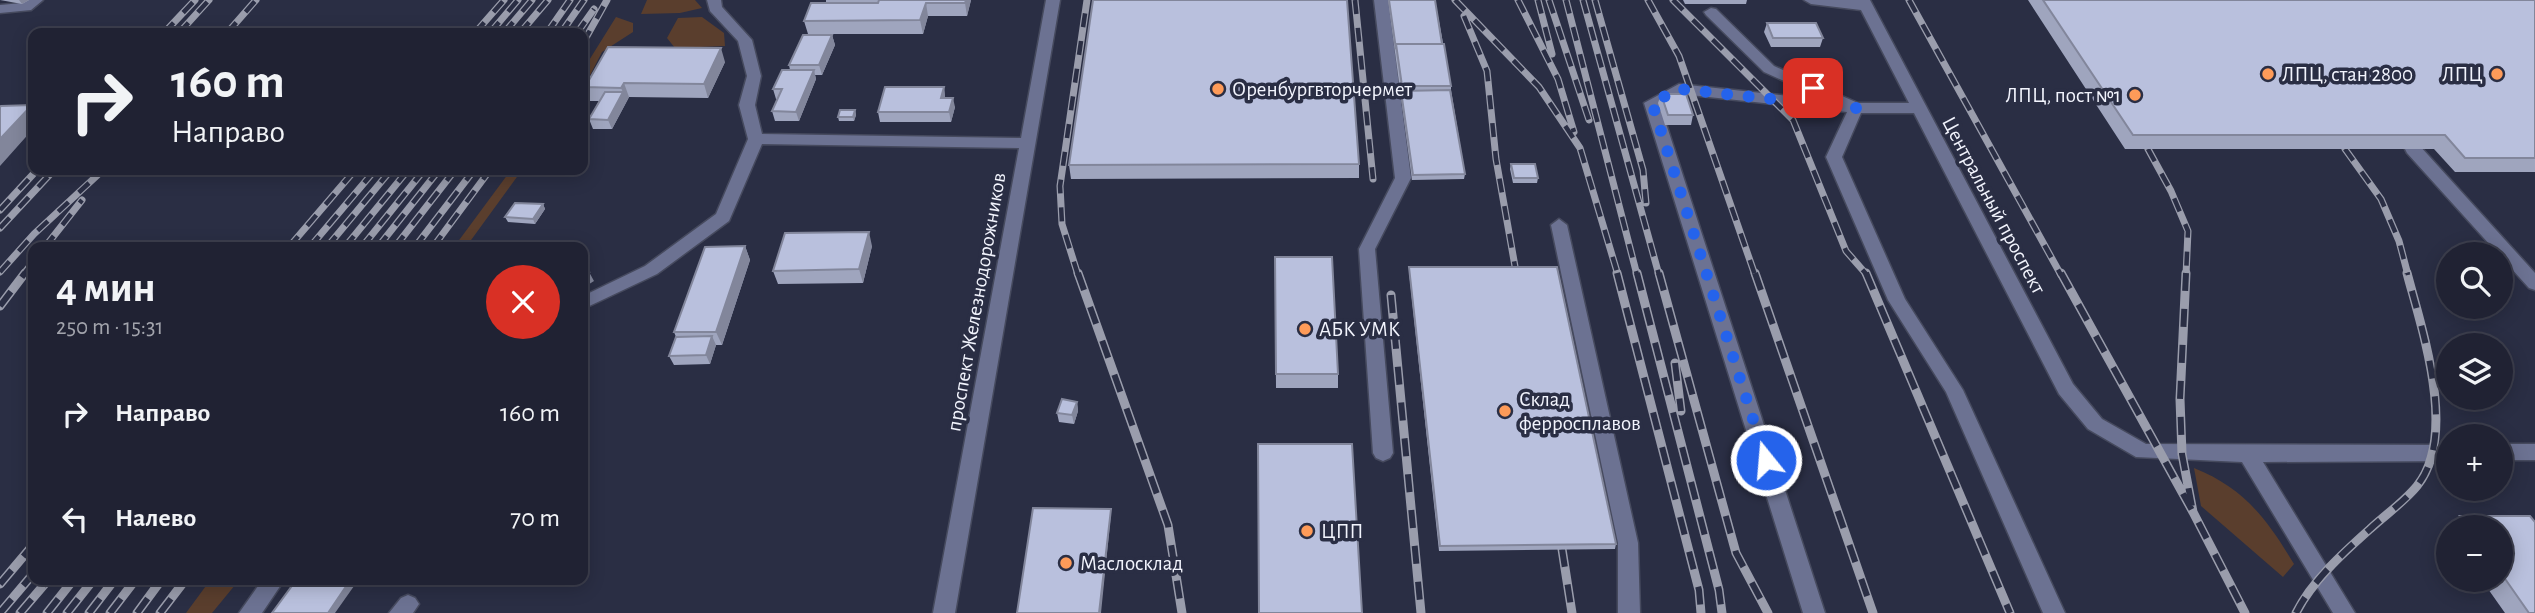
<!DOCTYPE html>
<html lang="ru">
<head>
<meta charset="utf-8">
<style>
	body { margin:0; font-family:"Alegreya Sans",sans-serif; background:#282a3b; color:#f1f3f6; height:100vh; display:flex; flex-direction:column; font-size:26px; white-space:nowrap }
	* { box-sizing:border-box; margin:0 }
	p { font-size:23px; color:#a2a4ac }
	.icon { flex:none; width:38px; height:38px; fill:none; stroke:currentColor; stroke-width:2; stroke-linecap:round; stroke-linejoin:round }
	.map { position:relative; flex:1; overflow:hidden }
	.drawer { position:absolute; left:28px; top:242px; width:560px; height:343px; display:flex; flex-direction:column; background:#202233; border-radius:14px; box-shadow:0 4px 18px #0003,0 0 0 2px #3d3f4e }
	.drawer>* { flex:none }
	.guide { position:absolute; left:28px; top:28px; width:560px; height:147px; border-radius:14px; box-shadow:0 4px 18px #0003,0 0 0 2px #3d3f4e; background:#202233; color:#f1f3f6; overflow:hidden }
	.fabs { position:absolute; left:2436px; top:242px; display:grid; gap:14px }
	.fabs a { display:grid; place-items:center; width:77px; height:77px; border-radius:50%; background:#202233; box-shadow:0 4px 18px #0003,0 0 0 2px #3d3f4e; font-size:35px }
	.pin { position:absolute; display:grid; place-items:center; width:60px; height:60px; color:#fff; margin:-30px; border-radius:14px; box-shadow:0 4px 10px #0006 }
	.me { position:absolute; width:77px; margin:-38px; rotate:343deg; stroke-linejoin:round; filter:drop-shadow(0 0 5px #0008) }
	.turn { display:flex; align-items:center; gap:24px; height:147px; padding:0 28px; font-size:32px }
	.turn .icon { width:91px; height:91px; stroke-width:2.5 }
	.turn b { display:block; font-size:49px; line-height:60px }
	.round { display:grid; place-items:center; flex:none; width:74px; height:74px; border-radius:37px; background:#282a3b }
	.headline { display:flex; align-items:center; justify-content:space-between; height:119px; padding:0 28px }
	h1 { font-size:42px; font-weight:700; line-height:52px }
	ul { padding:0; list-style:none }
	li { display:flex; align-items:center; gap:21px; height:105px; padding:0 28px }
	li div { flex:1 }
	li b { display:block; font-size:26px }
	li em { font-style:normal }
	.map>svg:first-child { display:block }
</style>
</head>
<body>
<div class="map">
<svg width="2535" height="613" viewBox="0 0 2535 613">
	<rect width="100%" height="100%" fill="#2a2e44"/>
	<path fill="#5a3e2d" d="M647 0H695L702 8 680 13 641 14Z
		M616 17 633 23V32L602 52 583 89V70Z
		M702 17 724 33 725 46 675 48 667 38 678 18Z
		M511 170H522L466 247H454Z
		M2194 468C2244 488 2267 519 2294 564L2283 577 2201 506Z
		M211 579H240L212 613H186Z"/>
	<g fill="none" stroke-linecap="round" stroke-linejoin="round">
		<defs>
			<path id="minor" d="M27 0H43L31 10 0 13V5L22 3Z
				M707 0H721L722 7 752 40 761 76 755 105 762 134 1021 138 1046 0H1060L955 613H933L1019 148 762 144 729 221 657 274 583 309V296L645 266 716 214 748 139 739 105 747 76 738 41 710 11Z
				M1374 0H1388L1411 178 1375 249 1393 453 1390 458 1383 461 1376 458 1373 453 1359 249 1395 178Z
				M1804 0H1870L2073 384 2102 419 2146 444 2448 445V461L2263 462 2355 613H2333L2242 462 2136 457 2088 429 2059 394 1914 113H1861L1842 157 1905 299 1963 390 2065 613H2043L1946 392 1888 300 1826 157 1847 112 1681 94 1660 105 1825 613H1803L1644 103 1679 84 1826 100 1764 72 1706 15 1704 12 1711 8 1716 9 1774 66 1858 103H1909L1861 10 1811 4Z
				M2413 144 2419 145 2535 273V290L2529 288 2407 153 2405 149Z
				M1559 219 1567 225 1638 543 1640 613H1618V543L1551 225Z
				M2501 444H2535V460H2501Z
				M263 579H285L262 613H239Z
				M408 595 415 598 419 604 413 613H389L401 598Z"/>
		</defs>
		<use href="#minor" stroke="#464a5e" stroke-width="3"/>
		<use href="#minor" fill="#6c7292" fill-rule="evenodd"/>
		<defs>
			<path id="rail-far1" d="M1355 0 1373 179
				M1455 0 1539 87 1580 148 1618 275
				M1518 0 1558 79 1574 132
				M1538 0 1552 54
				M1549 0 1589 120
				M1566 0 1637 275
				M1583 0 1659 275
				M1595 0 1643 170 1646 203
				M1648 0 1679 56 1755 275
				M1673 0 1793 120 1846 251 1867 275
				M1909 0 2061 275
				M1464 16 1487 71 1496 159 1516 272
				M164 33 195 0
				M179 33 209 0
				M227 33 256 0
				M475 33 504 0
				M490 33 518 0
				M504 33 532 0
				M520 33 548 0
				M547 33 570 0
				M561 33 584 0
				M577 33 594 9
				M583 43 607 0
				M2148 149 2171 191 2188 231 2186 275
				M2345 149 2381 199 2399 241 2408 275
				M0 210 37 170
				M0 228 54 170
				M45 247 82 200
				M289 247 355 170
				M310 247 375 170
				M327 247 391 170
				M345 247 408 170
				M362 247 424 170
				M378 247 439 170
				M395 247 455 170
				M415 247 474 170
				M433 247 490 170
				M0 272 34 234 103 170
				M23 275 33 262
				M1078 275 1062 224 1060 186 1087 0"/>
			<path id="rail" d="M1078 273 1168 525 1182 613
				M1617 273 1699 590 1701 613
				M1637 273 1719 590 1722 613
				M1659 273 1736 553 1768 613
				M1755 273 1873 613
				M1866 273 2010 613
				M2061 273 2193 512
				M2186 273 2180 399 2182 454 2193 512 2245 613
				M1391 295 1421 613
				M0 306 25 273
				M1675 363 1681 411
				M1562 549 1572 613
				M0 584 33 545
				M0 613 33 574
				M20 613 49 579
				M47 613 74 579
				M67 613 94 579
				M89 613 115 579
				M110 613 136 579
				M137 613 162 579
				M160 613 186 579
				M2296 613C2312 581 2343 553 2370 529 2385 515 2404 502 2417 486 2458 435 2422 330 2407 273"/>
		</defs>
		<use href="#rail-far1" stroke="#9a9dac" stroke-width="7"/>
		<use href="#rail" stroke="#9a9dac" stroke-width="9"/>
		<use href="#rail-far1" stroke="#2a2e44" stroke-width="4.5" stroke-dasharray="14" stroke-linecap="butt"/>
		<use href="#rail" stroke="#2a2e44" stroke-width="6" stroke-dasharray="18" stroke-linecap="butt"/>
	</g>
	<path fill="#9fa5be" d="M0 0H29L22 4Z
		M826 0H971L967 16H928L923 34H808L804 21 826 3Z
		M1388 0H1435L1451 86V90L1465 174 1464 179 1412 180Z
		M1683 0H1747L1746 4H1685Z
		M2028 0H2535V172H2455L2434 149H2125Z
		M1767 23 1823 38 1820 47H1771L1764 32Z
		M832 35 835 45 822 75H815L816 79 799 121H775L772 111 777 99H776L773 89 790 70 789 65Z
		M725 62 708 98 629 97 612 129H593L589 119 599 101H590L585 87Z
		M944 87 945 98 955 107 951 122H880L878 112Z
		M1661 94 1693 115 1691 125H1665L1658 103Z
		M855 110 856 115 854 121H839L838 117Z
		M1359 164V178L1071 179 1069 165Z
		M1511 164 1538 178 1537 183H1513L1510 169Z
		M543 204 545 209 535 224 508 222 505 217Z
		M745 246 750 260 722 345H716L710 364 674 365 669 356 676 337 674 332Z
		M872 246 863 283 778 284 773 271Z
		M1275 257 1338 374V388H1276Z
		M1409 267 1616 544 1615 549 1439 551 1409 272Z
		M1077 402 1078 411 1074 424 1059 422 1057 413Z
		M2460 516H2530L2535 522V613H2505L2481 579H2501V527H2449Z"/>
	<path fill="#82869b" d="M19 0H29L22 4Z
		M966 0H971L967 16 965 3Z
		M926 3 928 16 923 34 920 20Z
		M832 35 835 45 822 75 819 65Z
		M721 48 725 62 708 98 704 84Z
		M814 70 816 79 799 121 796 112Z
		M624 83 629 97 627 101 621 88Z
		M944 87 945 97 943 107 941 98Z
		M623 92 627 101 612 129 608 120Z
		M953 98 955 107 951 122 949 112Z
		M32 105 33 107V129L0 166V139Z
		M855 110 856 115 854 121 853 117Z
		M543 204 545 209 535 224 533 219Z
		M869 232 872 246 863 283 859 269Z
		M745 246 750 260 722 345 716 332Z
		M589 272 594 281 583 288V275Z
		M712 336 716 345 710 364 706 355Z
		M1077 402 1078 411 1074 424 1072 415Z
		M1111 509V514L1101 613H1099Z
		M351 579H359L335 613H328Z"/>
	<path fill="#b9c0dd" stroke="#82869b" stroke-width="2" d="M879 0H966L965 3H926L920 20 804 21 811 3H878Z
		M1093 0H1347L1359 164 1069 165Z
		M1389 0H1435L1442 44H1396V49Z
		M2043 0H2535V158H2465L2445 135H2133Z
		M1767 23H1816L1823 38H1773Z
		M803 35H832L819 65H789Z
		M1396 44H1444L1451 86H1402Z
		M608 47 721 48 704 84 624 83 621 88 585 87Z
		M782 70H814L796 112 772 111 782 89H773Z
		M885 87H944L941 98H953L949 112H878Z
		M1450 90 1465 174 1413 175 1401 91Z
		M605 92H623L608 120 589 119Z
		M1661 94H1686L1693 115H1668Z
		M32 105 0 139V107L1 106Z
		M840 110H855L853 117H838Z
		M1511 164H1535L1538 178H1514Z
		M515 203 543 204 533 219 505 217Z
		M869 232 859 269 773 271 785 233Z
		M745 246 716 332H674L705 247Z
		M1275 257H1332L1338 374H1276Z
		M583 266 589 272 583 275Z
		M1409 267H1557L1616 544 1440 546Z
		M712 336 706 355 669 356 676 337Z
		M1062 399 1077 402 1072 415 1057 413Z
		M1258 444H1352L1362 613H1259Z
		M1033 508 1111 509 1099 613H1017Z
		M2460 516H2530L2535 522V613H2529L2501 573V527H2468Z
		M297 579H351L328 613H272Z"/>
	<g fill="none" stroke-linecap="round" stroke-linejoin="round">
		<path stroke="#2563eb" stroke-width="12" stroke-dasharray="0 21.6" d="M1766 460 1652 103 1679 89 1856 108 1813 88"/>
	</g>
	<g fill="#fe9b59" stroke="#2a2e44" stroke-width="2.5">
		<circle cx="2268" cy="74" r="7"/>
		<circle cx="2497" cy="74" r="7"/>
		<circle cx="1218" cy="89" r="7"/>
		<circle cx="2135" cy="95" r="7"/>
		<circle cx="1305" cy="329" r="7"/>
		<circle cx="1505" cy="411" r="7"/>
		<circle cx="1307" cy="531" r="7"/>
		<circle cx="1066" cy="563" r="7"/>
	</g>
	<g text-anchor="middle" stroke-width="7" stroke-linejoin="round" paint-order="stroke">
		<g font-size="21" fill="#f2f4fd" stroke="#2a2e44" text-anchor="start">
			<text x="2282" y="81">ЛПЦ, стан 2800</text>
			<text x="2483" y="81" text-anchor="end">ЛПЦ</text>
			<text x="1232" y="96">Оренбургвторчермет</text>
			<text x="2121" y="102" text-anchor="end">ЛПЦ, пост №1</text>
			<text x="1319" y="336">АБК УМК</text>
			<text x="1519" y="406">Склад<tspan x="1519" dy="24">ферросплавов</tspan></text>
			<text x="1321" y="538">ЦПП</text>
			<text x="1080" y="570">Маслосклад</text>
		</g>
		<g font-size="21" fill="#f2f4fd" stroke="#2a2e44">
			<text transform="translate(1994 205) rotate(62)" y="7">Центральный проспект</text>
			<text transform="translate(976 302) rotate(-80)" y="7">проспект Железнодорожников</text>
		</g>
	</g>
</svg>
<div class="fabs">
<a><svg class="icon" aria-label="search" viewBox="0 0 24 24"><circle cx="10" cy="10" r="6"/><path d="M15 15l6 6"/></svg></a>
<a><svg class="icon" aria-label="layers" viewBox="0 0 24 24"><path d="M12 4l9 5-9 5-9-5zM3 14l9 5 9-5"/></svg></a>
<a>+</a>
<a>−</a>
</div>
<div class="pin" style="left:1813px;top:88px;background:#d93025"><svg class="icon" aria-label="arrive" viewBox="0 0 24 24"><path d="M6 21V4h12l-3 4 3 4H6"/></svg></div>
<svg class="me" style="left:1766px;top:460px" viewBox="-20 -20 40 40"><circle r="17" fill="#2563eb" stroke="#fff" stroke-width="3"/><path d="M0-11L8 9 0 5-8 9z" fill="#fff"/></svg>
<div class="guide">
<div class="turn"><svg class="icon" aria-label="right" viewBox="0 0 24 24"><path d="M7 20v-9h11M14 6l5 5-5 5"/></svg><div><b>160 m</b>Направо</div></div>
</div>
<section class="drawer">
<div class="headline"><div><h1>4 мин</h1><p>250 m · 15:31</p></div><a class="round" style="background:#d93025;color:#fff"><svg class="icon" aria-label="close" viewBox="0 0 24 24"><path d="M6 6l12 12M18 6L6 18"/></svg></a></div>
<ul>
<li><svg class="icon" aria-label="right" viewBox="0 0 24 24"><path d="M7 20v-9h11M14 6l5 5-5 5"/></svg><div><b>Направо</b></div><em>160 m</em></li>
<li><svg class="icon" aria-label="left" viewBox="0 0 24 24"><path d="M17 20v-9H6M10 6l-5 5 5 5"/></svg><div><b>Налево</b></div><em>70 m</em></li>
</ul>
</section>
</div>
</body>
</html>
